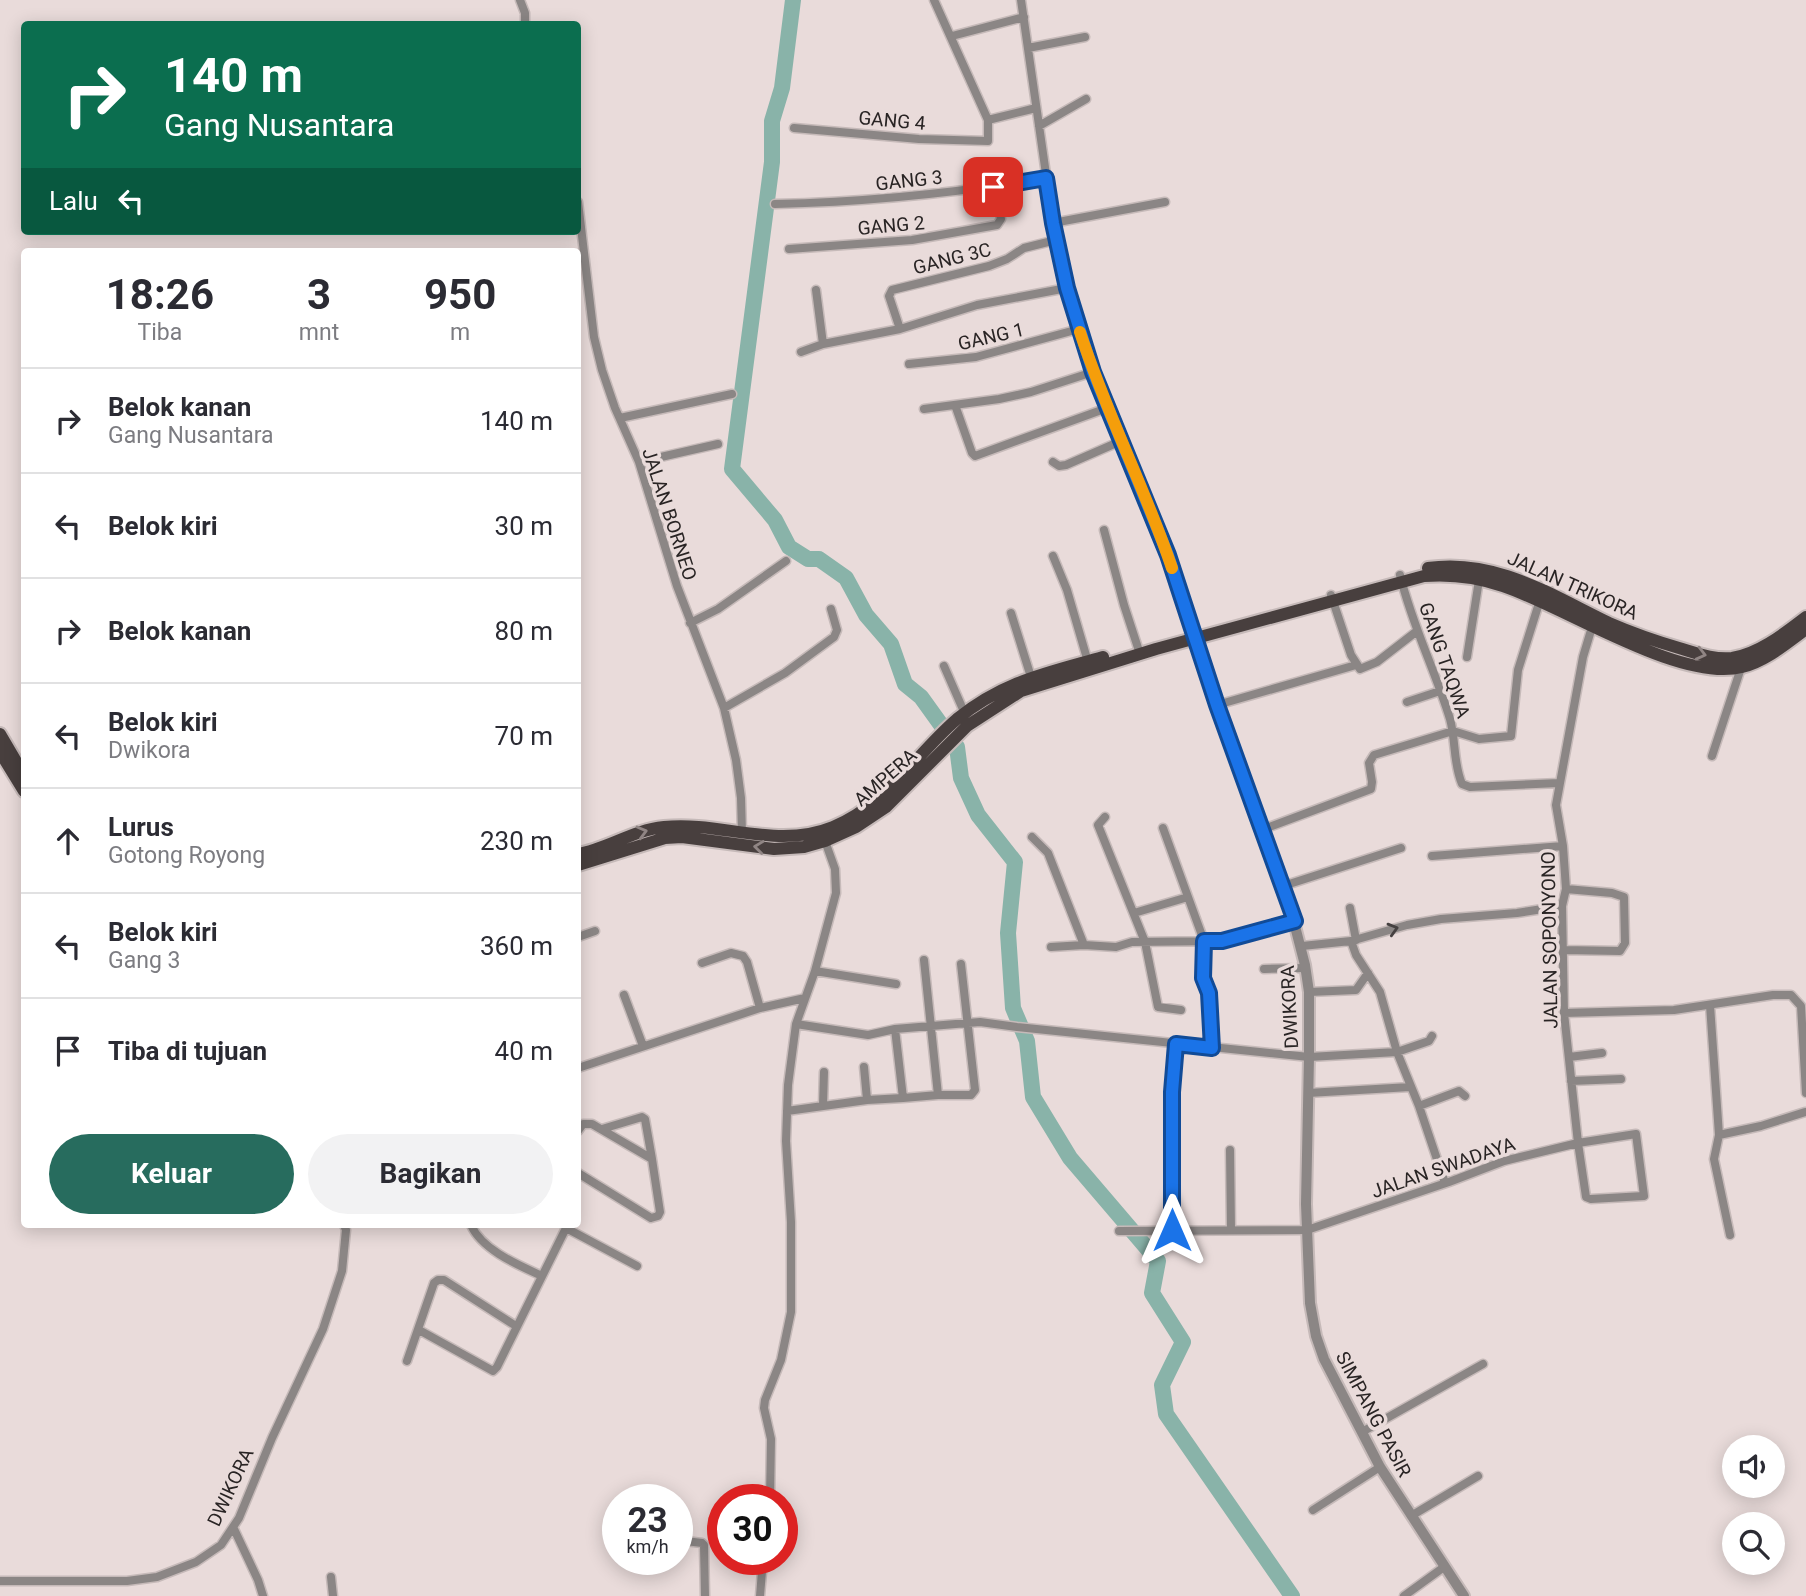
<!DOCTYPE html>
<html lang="id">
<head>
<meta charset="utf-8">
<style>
	body { margin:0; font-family:Roboto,sans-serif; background:#f2f2f3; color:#2b2b33; height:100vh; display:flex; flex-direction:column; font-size:26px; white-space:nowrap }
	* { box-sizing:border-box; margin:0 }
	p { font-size:23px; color:#7c7c81 }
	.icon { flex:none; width:38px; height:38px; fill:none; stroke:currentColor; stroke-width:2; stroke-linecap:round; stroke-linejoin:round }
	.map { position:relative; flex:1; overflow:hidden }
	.panel { position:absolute; left:21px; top:248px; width:560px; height:980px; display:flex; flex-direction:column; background:#fff; border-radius:7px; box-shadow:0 4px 18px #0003 }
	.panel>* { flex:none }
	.banner { position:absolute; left:21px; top:21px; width:560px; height:214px; border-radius:7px; box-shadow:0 4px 18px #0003; background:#0b6e4f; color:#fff; overflow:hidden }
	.buttons { position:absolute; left:1722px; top:1435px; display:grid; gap:14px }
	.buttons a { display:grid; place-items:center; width:63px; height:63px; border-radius:50%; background:#fff; box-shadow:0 4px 18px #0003; font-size:35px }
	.speed { position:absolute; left:602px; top:1484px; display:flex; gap:14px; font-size:35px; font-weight:700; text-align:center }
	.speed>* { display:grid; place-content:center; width:91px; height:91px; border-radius:50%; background:#fff; box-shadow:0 4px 18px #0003; line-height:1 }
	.speed small { font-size:18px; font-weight:400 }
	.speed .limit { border:10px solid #d22; background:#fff; color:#111 }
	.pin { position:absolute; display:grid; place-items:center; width:60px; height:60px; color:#fff; margin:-30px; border-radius:14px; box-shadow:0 4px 10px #0006 }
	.me { position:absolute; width:77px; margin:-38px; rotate:0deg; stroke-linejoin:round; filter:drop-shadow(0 0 5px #0008) }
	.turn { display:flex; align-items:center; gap:24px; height:147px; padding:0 28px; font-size:32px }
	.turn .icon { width:91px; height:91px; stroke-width:2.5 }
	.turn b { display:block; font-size:49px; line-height:60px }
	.then { display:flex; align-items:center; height:66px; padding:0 28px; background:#0003; gap:14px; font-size:26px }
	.eta { display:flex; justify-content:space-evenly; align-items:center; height:119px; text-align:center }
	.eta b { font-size:42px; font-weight:700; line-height:49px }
	.cta { display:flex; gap:14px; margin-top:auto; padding:14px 28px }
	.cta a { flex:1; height:80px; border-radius:42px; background:#276c5e; color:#fff; font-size:28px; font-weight:700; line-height:80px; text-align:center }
	.cta a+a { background:#f2f2f3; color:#2b2b33 }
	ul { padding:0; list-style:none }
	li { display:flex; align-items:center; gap:21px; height:105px; padding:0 28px; border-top:2px solid #e1e1e2 }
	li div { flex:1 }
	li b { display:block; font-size:26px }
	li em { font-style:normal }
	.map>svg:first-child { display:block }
</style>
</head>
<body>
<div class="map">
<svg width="1806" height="1596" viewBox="0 0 1806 1596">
	<rect width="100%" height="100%" fill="#e9dbda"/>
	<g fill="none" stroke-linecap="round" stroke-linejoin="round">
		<path stroke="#89b3a9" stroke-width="16" d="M793 0 782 88 772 121V162L732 469 775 520 789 547 808 559H819L846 578 866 615 891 644 905 684 921 697 957 747 961 778 978 815 1015 862 1008 933 1013 1008 1027 1041 1033 1097 1070 1158 1158 1261 1152 1293 1183 1342 1162 1385 1166 1414 1292 1596"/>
		<defs>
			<path id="minor" d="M520 0 525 13V24
				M1021 0 1053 223 1067 288 1093 372 1154 517 1194 633
				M952 36 1024 17
				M1028 48 1085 37
				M988 120 1036 108
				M1039 126 1086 99
				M794 128 919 139 988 141V120L934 0
				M578 202 594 337 602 370 615 408 639 462 677 586 724 708 736 760 741 798 742 833
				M775 204C866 202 956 193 1046 178
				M1053 223 1165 202
				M789 249 912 240 997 225 1001 219 994 187
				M816 290 823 344
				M900 329 889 296 892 290 989 266 1007 259 1024 248 1056 240
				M801 352 823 344 900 329 977 305 1067 288
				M909 364 976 357 1079 329
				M955 405 972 453 975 456 1107 408
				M924 409 999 399 1031 392 1093 372
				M620 418 732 394
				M639 462 718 444
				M1053 462 1059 466 1066 465 1121 441
				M1104 530 1124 605 1140 654
				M1053 556 1067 590 1088 662
				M1400 575C1412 625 1435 670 1450 719 1456 741 1453 763 1462 784L1470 787 1559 783
				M1331 595 1351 655 1360 669 1377 662 1417 631
				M1011 613 1031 677
				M690 623 718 609 786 561
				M1467 657 1479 580
				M944 666 965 714
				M1407 702 1440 691
				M1217 705 1356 665
				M724 708 785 673 834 637 837 630 831 609
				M1712 756 1741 668
				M1105 817 1098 825 1145 942 1158 1007 1181 1010
				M1163 828 1204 941 1203 978 1210 993 1212 1048
				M1261 830 1371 789 1372 782 1369 763 1374 755 1453 731 1479 739 1511 736 1518 670 1540 600
				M1032 837 1048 853 1084 945
				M1432 856 1563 846
				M1283 886 1401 848
				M1350 908 1356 940
				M1134 913 1188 897
				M578 937 595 931
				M1351 941 1356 955 1380 992 1397 1052 1419 1106 1445 1183
				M1302 946 1351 941 1407 925 1441 919 1517 913 1562 906
				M1051 947 1084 945 1116 947 1132 942 1222 941 1295 921
				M1563 950 1620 951 1625 943 1624 897 1612 893 1566 889
				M924 960 938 1095H971L975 1090 961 964
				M702 963 731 953 743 956 747 962 760 1008
				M1264 969 1305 968
				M815 971 896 984
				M1309 992 1356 990 1368 973
				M624 995 643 1046
				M1710 1005 1719 1135 1761 1126 1805 1112
				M1564 1013 1674 1010 1773 995H1791L1801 1006 1806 1093
				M796 1024 868 1035 895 1029 980 1022 1017 1027 1309 1057 1397 1052 1429 1041 1432 1036
				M895 1029 903 1098 938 1095
				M1569 1057 1602 1053
				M864 1067 867 1100 903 1098
				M578 1068 760 1008 805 998
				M1571 1081 1621 1079
				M1308 1093 1410 1087
				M823 1105 824 1072
				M1419 1106 1459 1091 1465 1096
				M787 1111 867 1100
				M602 1129 642 1117 645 1119 652 1159
				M578 1131 583 1124H592L652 1159 660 1212 658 1216 651 1218 578 1173
				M1636 1134 1644 1196 1591 1199 1586 1197 1578 1143Z
				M1719 1135 1714 1159 1730 1235
				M1230 1150 1231 1230
				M471 1225C482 1250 518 1265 542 1276
				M1172 1230V1092L1176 1044
				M1119 1231 1307 1230 1449 1182 1504 1161 1578 1143 1564 1013 1562 906 1566 889 1563 846 1556 805 1583 657 1592 627
				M419 1330 493 1371 497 1367 566 1228 637 1266
				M407 1361 434 1283 438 1280H444L516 1326
				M1362 1432 1483 1364
				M770 1500 771 1439 764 1408 765 1400 781 1360 791 1312V1222L786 1141 788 1085 796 1024 815 971 836 893 835 869 825 841
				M1313 1510 1380 1467
				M1411 1516 1478 1476
				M234 1529 258 1580 263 1596
				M677 1540 702 1543 704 1545 705 1596
				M331 1577 333 1596
				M0 1581H127L157 1577 196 1562 221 1545 239 1518 272 1438 323 1329 342 1271 346 1230 344 1225
				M760 1596 763 1559
				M1404 1596 1444 1567"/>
			<path id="tertiary" d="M1194 633 1217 705 1289 903 1305 965 1309 992V1057L1306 1204 1310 1303 1316 1336 1324 1359 1380 1467 1464 1596"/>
			<path id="primary" d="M1428 568C1495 558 1551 595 1609 623 1632 633 1655 641 1679 648 1696 653 1714 660 1732 658 1759 654 1785 633 1806 617
				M0 734 24 775
				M0 752 24 791
				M578 854C607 849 633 830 664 827 721 821 777 850 833 827 888 804 914 756 957 719 1004 681 1047 673 1103 657
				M578 865 665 838 682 837 774 849 804 847 825 841 856 827 886 807 967 726 1021 691 1156 649 1424 576C1451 574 1477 577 1503 586 1564 606 1680 683 1742 667 1766 661 1787 643 1806 629"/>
		</defs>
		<use href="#minor" stroke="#c6bab9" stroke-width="11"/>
		<use href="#tertiary" stroke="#c6bab9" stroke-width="14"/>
		<use href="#primary" stroke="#c6bab9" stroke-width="16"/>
		<use href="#minor" stroke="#8b8685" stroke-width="8"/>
		<use href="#tertiary" stroke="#8b8685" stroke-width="10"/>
		<use href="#primary" stroke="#483f3e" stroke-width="12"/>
	</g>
	<defs><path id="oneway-chevron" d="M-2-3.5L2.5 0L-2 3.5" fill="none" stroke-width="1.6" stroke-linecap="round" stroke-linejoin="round" transform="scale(1.75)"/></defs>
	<g stroke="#908584">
		<use href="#oneway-chevron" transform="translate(1701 654) rotate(14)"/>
		<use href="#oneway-chevron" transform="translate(642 832) rotate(-15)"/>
		<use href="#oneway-chevron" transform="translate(759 847) rotate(-173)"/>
	</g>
	<use stroke="#464141" href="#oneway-chevron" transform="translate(1393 929) rotate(-16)"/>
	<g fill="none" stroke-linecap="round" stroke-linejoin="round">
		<defs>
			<path id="route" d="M993 187 1046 178 1053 223 1067 288 1093 372 1168 555 1217 705 1295 921 1222 941H1204L1203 978 1209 993 1212 1048 1176 1044 1172 1092V1230"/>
		</defs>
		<use href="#route" stroke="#114b97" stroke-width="18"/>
		<use href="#route" stroke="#1a73e8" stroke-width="12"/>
		<path stroke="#f59e0b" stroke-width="12" d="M1080 332C1106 413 1145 488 1172 568"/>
	</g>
	<g text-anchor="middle" stroke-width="7" stroke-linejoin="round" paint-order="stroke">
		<g font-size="19" fill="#292424" stroke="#e9dbda">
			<text transform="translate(892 120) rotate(5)" y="7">GANG 4</text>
			<text transform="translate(909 180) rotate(-6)" y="7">GANG 3</text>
			<text transform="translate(891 225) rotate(-5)" y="7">GANG 2</text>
			<text transform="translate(952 258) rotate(-14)" y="7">GANG 3C</text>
			<text transform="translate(991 336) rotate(-13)" y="7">GANG 1</text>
			<text transform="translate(670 514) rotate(72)" y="7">JALAN BORNEO</text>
			<text transform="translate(1573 585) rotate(24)" y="7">JALAN TRIKORA</text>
			<text transform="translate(1445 660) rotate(71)" y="7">GANG TAQWA</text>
			<text transform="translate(885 777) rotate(-41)" y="7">AMPERA</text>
			<text transform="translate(1549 940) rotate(-91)" y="7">JALAN SOPONYONO</text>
			<text transform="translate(1289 1007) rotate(-93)" y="7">DWIKORA</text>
			<text transform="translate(1443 1167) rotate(-19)" y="7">JALAN SWADAYA</text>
			<text transform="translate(1374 1414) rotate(62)" y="7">SIMPANG PASIR</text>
			<text transform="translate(230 1487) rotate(-65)" y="7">DWIKORA</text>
		</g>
	</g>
</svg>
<div class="buttons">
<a><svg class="icon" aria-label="sound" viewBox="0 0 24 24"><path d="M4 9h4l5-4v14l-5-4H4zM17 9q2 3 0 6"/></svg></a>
<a><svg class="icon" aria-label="search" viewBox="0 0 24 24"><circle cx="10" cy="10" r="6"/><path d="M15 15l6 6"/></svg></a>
</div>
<div class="speed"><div>23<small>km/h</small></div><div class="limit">30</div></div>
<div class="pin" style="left:993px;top:187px;background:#d93025"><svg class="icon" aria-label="arrive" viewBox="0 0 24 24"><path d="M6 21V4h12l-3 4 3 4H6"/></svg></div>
<svg class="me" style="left:1172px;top:1230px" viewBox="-20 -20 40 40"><path d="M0-17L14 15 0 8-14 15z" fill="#1a73e8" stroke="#fff" stroke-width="4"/></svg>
<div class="banner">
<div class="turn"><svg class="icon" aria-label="right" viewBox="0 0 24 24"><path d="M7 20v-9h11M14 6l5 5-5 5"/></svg><div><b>140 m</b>Gang Nusantara</div></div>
<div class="then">Lalu<svg class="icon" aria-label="left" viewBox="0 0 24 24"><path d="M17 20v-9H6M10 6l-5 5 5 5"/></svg></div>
</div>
<section class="panel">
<div class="eta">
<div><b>18:26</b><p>Tiba</p></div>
<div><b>3</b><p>mnt</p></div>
<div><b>950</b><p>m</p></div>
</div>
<ul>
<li><svg class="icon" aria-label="right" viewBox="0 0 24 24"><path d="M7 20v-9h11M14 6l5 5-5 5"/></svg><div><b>Belok kanan</b><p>Gang Nusantara</p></div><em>140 m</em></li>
<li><svg class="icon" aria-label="left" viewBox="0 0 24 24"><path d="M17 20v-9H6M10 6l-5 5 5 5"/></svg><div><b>Belok kiri</b></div><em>30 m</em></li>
<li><svg class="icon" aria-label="right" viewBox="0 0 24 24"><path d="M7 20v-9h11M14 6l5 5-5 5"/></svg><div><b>Belok kanan</b></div><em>80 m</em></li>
<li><svg class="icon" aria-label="left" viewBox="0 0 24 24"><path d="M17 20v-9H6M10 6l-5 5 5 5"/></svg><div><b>Belok kiri</b><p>Dwikora</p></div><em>70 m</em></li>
<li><svg class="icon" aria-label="ahead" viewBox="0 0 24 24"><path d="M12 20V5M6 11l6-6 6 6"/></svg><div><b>Lurus</b><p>Gotong Royong</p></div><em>230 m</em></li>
<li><svg class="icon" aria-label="left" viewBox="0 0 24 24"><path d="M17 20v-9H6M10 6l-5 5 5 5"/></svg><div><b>Belok kiri</b><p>Gang 3</p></div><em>360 m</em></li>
<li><svg class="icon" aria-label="arrive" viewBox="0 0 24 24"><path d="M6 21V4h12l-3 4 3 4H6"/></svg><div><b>Tiba di tujuan</b></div><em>40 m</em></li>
</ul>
<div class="cta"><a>Keluar</a><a>Bagikan</a></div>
</section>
</div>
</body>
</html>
